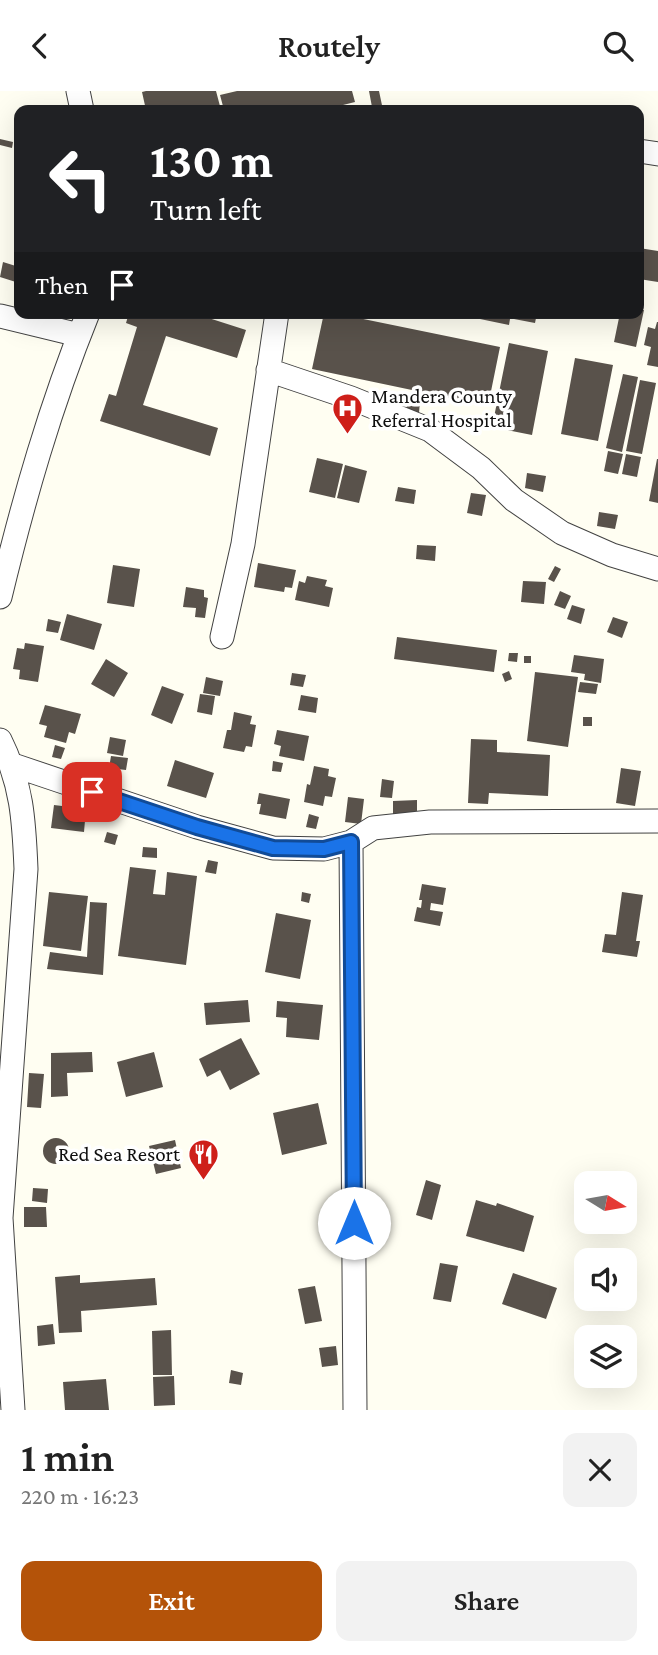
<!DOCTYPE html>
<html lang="en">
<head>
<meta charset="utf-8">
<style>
	body { margin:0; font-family:"Crimson Pro",serif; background:#f2f2f2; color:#222; height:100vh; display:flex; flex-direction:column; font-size:26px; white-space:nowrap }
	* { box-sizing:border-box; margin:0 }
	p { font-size:23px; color:#767676 }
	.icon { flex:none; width:38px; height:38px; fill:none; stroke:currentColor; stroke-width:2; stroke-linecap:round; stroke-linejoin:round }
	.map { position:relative; height:1319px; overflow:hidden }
	.sheet { display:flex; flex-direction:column; background:#fff; flex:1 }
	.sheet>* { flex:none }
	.guide { position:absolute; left:14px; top:14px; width:630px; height:214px; border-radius:14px; box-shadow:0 7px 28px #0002; background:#202124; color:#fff; overflow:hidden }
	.needle { width:46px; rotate:101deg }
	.controls { position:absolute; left:574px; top:1080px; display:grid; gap:14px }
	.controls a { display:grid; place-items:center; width:63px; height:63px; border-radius:14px; background:#fff; box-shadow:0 7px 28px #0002; font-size:35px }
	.pin { position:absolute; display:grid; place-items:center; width:60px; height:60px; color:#fff; margin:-30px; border-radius:14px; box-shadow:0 4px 10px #0006 }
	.me { position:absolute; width:77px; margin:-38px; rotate:0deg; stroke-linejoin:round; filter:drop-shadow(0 0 5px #0008) }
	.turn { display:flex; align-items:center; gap:24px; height:147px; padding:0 21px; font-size:32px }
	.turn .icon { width:91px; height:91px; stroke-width:2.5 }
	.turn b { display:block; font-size:49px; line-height:60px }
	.then { display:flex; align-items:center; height:66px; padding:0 21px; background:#0003; gap:14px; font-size:26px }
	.round { display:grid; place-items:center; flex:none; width:74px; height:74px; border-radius:14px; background:#f2f2f2 }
	.overview { display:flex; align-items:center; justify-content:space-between; height:119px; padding:0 21px }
	h1 { font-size:42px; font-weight:600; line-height:52px }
	.action { display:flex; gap:14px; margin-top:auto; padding:14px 21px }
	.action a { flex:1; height:80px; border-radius:14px; background:#b45309; color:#fff; font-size:28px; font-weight:600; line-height:80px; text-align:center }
	.action a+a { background:#f2f2f2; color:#222 }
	header { display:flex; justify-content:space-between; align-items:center; height:91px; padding:0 21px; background:#fff; font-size:32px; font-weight:600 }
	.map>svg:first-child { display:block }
</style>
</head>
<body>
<header><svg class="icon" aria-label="back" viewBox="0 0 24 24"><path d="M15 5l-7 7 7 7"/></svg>Routely<svg class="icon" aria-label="search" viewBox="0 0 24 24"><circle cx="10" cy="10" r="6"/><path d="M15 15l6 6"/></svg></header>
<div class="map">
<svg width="658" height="1319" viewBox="0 0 658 1319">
	<rect width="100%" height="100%" fill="#fffef2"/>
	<path fill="#59524b" d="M146 0H216L221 19H146L142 1Z
		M237 0H352L355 11 323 19H224L220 4Z
		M369 0H379L383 19H364L372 16Z
		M0 48 13 51 12 57 0 54Z
		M639 157 658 160V191L639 188Z
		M3 171 19 176V192L0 186Z
		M639 218 644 219 636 256 614 251 620 222H639Z
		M129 222H193L246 239 237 267 166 245 143 314 218 337 210 365 100 330 109 303 116 305 137 236 126 232Z
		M324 222H334L500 256 488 315 312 278Z
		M451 222H511L509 234Z
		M515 222H537L535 232 514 228Z
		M657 231H658V276L647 274 651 256 644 254 648 236 655 238Z
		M509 252 548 260 532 344 492 336Z
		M575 267 613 274 598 350 561 343Z
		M623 283 638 286 622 361 606 357Z
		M640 289 656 292 642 363 626 360Z
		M408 309 420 310 419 322 406 320Z
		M608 360 623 363 618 383 604 380Z
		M626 363 641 366 637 386 622 383Z
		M317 367 343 373 335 407 309 401Z
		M657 368H658V412L649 410Z
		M345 374 367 380 359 412 337 407Z
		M527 382 546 385 543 401 525 397Z
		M398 396 416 399 414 413 395 410Z
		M471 402 486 404 482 425 467 422Z
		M599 421 618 424 615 438 597 435Z
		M417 454 436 455 435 470 416 468Z
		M258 472 296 479 292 497 285 496 284 501 254 496Z
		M113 474 140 478 134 516 107 512Z
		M555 475 561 478 554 491 548 488Z
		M307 485 327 489 325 495 333 497 329 516 295 509 299 490 305 492Z
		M523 490 546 491 544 513 521 511Z
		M186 496 204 499V506L208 507 205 527 195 526 196 517 183 516Z
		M560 500 571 505 565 518 554 514Z
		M572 514 585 518 581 533 567 528Z
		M67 523 102 533 94 559 60 549Z
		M613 526 628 531 622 547 607 541Z
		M48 528 61 531 58 542 46 540Z
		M397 546 497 559 494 581 394 568Z
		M25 552 44 555 38 591 19 588 20 579 13 578 17 557 24 558Z
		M509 562H518L517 571 508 570Z
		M574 564 604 568 601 592 584 589 585 583 571 581Z
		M524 565H531V572H524Z
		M106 568 128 582 114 606 91 593Z
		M509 580 512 588 505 591 502 583Z
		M535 581 578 586 568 656 527 650Z
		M292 582 306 584 303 596 290 594Z
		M206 586 223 590 220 605 203 602Z
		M580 591 598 593 596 603 578 601Z
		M162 595 184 603 172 633 151 624Z
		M200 603 215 605 212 624 197 621Z
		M301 604 318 607 316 622 298 619Z
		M45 614 81 623 75 643 69 641 66 652 44 646 47 635 39 633Z
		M234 621 252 625 250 633 256 634 252 656 246 655 244 661 223 657 227 639H231Z
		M583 626H592V635H583Z
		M277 639 309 645 304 670 279 665 281 655 274 653Z
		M110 646 126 649 123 665 107 662Z
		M471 648 497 649V661L550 664 548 705 489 702 488 713 468 712Z
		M55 654 65 657 61 668 52 666Z
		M111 665 128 667 126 679 109 677Z
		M175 669 214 682 206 707 167 695Z
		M273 670 283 672 281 681 272 680Z
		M314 675 329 678 328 685 336 687 332 706 325 705 323 715 304 711 307 693 310 694Z
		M621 677 641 680 635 715 616 712Z
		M382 688 394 690 392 707 380 706Z
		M259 702 290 708 286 728 259 723 261 713H257Z
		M348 706 364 708 361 733 345 731Z
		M417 709V722L393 723V710Z
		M54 714 86 718 84 741 51 737Z
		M309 723 319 726 316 738 306 736Z
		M107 741 118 744 115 754 104 751Z
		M143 756 157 757V767L142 766Z
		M208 769 218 771 216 783 205 781Z
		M130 776 156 779 153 803 165 804 167 781 197 785 186 874 118 865Z
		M422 793 446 797 443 814 431 812 430 819 443 821 440 835 414 830 417 816 421 817 422 809H419Z
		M49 801 88 805 81 860 43 855Z
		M302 801 311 803 309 812 301 810Z
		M622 801 643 804 636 850H640L637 866 602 861 605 843 616 844Z
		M90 811 107 812 103 884 47 878 50 861 87 866Z
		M276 822 311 829 300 888 265 881Z
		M248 909 250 931 206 934 204 912Z
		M277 910 323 914 319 949 286 946 287 927 276 926Z
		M241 947 260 983 230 999 220 979 207 986 199 968Z
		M92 961 93 981 67 982 68 1005 51 1006V962Z
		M154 961 163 996 126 1006 117 971Z
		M29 982 44 983 41 1017 27 1016Z
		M318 1012 327 1053 282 1064 273 1022Z
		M43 1060a13 13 0 1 1 26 0a13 13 0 1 1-26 0Z
		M175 1049 181 1077 156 1083 149 1055Z
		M426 1089 441 1094 432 1129 416 1124Z
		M33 1097 48 1098 47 1112 32 1110Z
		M476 1109 496 1115 497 1112 534 1125 524 1161 466 1145Z
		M24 1116H46L47 1136H24Z
		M440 1172 458 1175 451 1211 433 1208Z
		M513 1182 557 1197 546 1228 502 1213Z
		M80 1184V1192L155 1187 157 1214 81 1220 82 1241 59 1242 55 1186Z
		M315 1195 322 1230 305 1233 298 1198Z
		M53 1233 55 1253 38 1255 37 1235Z
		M171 1239 172 1284H153L152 1240Z
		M336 1255 338 1274 322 1276 319 1257Z
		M231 1279 243 1282 241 1294 229 1292Z
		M174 1285 175 1314 154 1315 153 1286Z
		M106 1288 109 1319H65L63 1291Z"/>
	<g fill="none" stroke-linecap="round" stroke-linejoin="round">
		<defs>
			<path id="minor" d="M78 0 82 19
				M639 60 658 63
				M0 225 79 244
				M268 279 351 307 430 339 481 377 514 409 562 442 612 464 658 478
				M0 506C24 407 50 316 88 222
				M222 546 243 453 277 222
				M0 649C22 693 24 729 26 778L1 1127 13 1319
				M13 674 197 736 273 757 324 758 351 751 373 737 430 731 658 730
				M351 751 355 1319"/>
		</defs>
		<use href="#minor" stroke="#424242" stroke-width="25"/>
		<use href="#minor" stroke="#fff" stroke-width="23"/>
	</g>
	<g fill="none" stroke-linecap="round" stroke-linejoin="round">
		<defs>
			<path id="route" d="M92 701 197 736 273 757 324 758 351 751 354 1132"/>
		</defs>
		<use href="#route" stroke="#114b97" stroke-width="18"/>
		<use href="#route" stroke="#1a73e8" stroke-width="12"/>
	</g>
	<defs>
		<symbol id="hospital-pin" viewBox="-11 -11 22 30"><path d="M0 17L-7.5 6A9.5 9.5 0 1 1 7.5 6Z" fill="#ce1f19" stroke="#fff"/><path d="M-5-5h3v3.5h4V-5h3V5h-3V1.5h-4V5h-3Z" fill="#fff"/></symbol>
		<symbol id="restaurant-pin" viewBox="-11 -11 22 30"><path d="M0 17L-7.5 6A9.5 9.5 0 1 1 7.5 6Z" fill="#ce1f19" stroke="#fff"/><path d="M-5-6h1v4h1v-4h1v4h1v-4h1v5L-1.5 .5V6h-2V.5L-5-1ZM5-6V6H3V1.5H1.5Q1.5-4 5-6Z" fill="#fff"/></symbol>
	</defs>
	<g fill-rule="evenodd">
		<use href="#hospital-pin" x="330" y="300" width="35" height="47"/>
		<use href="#restaurant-pin" x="186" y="1046" width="35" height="47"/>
	</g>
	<g text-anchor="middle" stroke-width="7" stroke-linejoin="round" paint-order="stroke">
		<g font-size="21" fill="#0f0f0f" stroke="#fff" text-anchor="start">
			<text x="371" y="312">Mandera County<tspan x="371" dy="24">Referral Hospital</tspan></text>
			<text x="180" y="1070" text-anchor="end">Red Sea Resort</text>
		</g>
	</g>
</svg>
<div class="controls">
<a><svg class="needle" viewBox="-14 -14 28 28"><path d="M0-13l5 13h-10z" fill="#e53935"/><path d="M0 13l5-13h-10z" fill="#767676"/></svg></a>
<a><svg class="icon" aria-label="sound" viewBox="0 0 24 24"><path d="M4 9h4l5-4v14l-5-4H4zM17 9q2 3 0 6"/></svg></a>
<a><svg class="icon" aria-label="layers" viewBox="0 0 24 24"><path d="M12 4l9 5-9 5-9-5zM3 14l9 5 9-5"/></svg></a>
</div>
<div class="pin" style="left:92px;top:701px;background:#d93025"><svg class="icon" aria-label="arrive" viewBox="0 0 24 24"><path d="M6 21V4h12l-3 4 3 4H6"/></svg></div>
<svg class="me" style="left:354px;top:1132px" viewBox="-20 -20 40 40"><circle r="19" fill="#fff"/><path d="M0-13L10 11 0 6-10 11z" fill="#1a73e8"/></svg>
<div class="guide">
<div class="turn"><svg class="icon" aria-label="left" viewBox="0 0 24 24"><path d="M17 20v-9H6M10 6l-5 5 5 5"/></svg><div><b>130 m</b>Turn left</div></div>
<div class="then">Then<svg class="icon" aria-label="arrive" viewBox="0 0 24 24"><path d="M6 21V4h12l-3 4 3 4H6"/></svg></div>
</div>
</div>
<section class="sheet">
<div class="overview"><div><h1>1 min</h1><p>220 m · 16:23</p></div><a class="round"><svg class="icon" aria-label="close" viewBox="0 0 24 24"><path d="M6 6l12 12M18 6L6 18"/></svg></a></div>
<div class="action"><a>Exit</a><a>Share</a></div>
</section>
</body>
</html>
